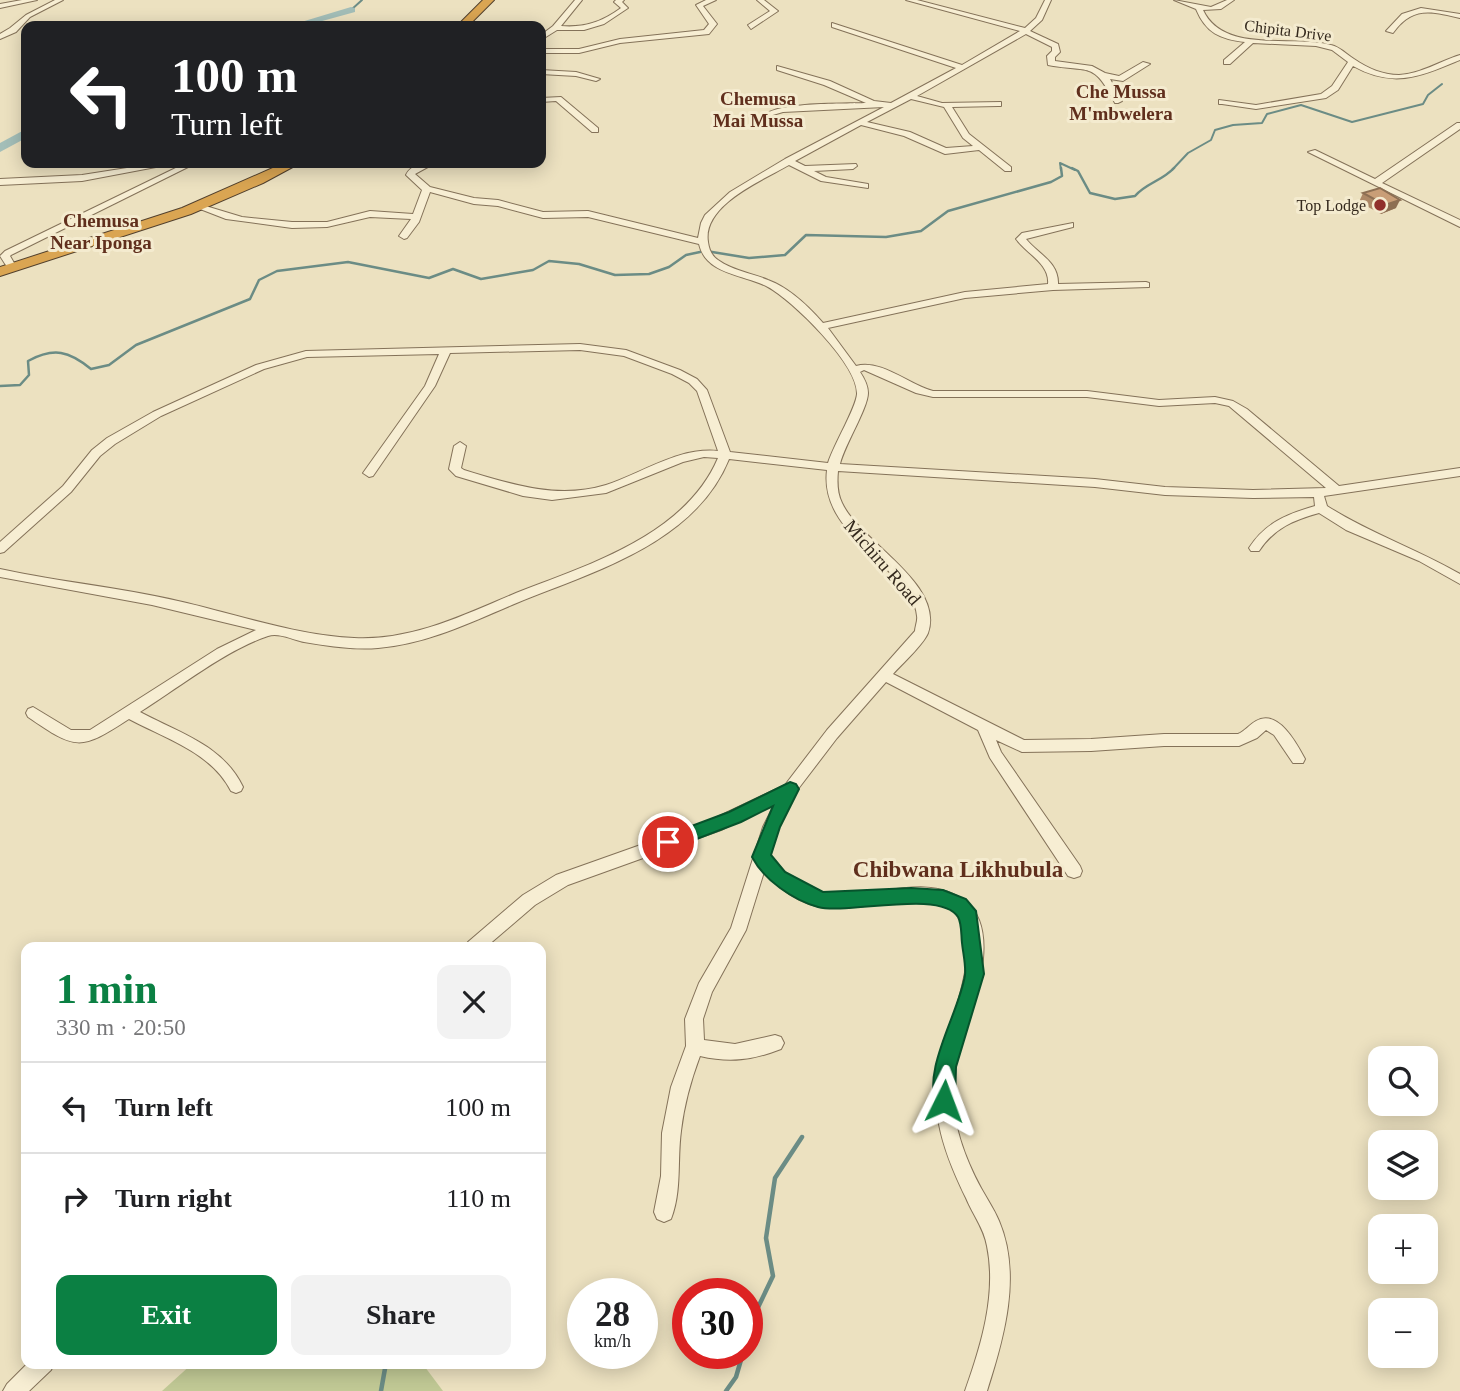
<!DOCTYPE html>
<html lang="en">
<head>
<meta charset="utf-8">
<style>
	body { margin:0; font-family:Georgia,serif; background:#f2f2f2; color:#202124; height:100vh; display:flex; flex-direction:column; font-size:26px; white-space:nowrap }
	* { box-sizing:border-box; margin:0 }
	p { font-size:23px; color:#757577 }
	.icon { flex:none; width:38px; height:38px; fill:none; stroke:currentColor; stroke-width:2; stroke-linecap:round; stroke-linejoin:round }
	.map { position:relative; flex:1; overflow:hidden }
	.drawer { position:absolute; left:21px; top:942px; width:525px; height:427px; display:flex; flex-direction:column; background:#fff; border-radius:14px; box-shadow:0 4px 18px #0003 }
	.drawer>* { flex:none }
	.hud { position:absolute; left:21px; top:21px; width:525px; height:147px; border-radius:14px; box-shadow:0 4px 18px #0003; background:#202124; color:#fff; overflow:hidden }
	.buttons { position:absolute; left:1368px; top:1046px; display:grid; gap:14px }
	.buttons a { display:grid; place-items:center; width:70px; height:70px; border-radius:14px; background:#fff; box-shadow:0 4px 18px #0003; font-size:35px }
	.speed { position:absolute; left:567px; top:1278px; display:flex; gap:14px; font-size:35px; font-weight:700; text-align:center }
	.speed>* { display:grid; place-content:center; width:91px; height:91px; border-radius:50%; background:#fff; box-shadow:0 4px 18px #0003; line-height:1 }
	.speed small { font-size:18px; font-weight:400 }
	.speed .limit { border:10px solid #d22; background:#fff; color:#111 }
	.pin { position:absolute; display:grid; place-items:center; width:60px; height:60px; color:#fff; margin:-30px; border:4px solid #fff; border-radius:50%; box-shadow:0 2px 7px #0007 }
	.me { position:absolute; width:77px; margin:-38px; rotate:3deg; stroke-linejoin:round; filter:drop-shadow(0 0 5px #0008) }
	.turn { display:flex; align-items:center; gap:24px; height:147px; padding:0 35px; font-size:32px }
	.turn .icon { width:91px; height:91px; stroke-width:2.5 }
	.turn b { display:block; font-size:49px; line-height:60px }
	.round { display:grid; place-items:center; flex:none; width:74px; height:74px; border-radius:14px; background:#f2f2f2 }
	.head { display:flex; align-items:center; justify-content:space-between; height:119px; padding:0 35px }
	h1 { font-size:42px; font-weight:700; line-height:52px; color:#0b8043 }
	.cta { display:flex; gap:14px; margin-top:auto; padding:14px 35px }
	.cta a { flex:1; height:80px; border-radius:14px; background:#0b8043; color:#fff; font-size:28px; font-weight:700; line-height:80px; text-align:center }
	.cta a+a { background:#f2f2f2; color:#202124 }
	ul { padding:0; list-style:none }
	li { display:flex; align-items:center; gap:21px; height:91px; padding:0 35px; border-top:2px solid #e0e0e0 }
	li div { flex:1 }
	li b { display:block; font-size:26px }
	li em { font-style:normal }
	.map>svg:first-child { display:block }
</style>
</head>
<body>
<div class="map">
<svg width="1460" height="1391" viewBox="0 0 1460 1391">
	<rect width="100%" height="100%" fill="#ece1c0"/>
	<path fill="#c1c995" d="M193 1363H422L443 1391H162Z"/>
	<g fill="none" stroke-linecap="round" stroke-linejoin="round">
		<path stroke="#6b8c85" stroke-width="2" d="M351 10 362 0
			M1061 170 1060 163 1075 170
			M1172 170 1188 153 1211 140 1215 130 1233 125 1262 123 1267 114 1301 105 1352 122 1423 104 1428 95 1442 84"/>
		<path stroke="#6b8c85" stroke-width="2.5" d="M1072 168 1078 171 1090 193 1115 199 1135 196C1146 183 1162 181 1174 168
			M706 251 749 258 785 255 806 235 886 237 921 231 948 211 1051 182 1062 176 1061 168
			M0 386 20 385 29 375 28 361C54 347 69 351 91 369L109 365 136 345 250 299 259 280 277 271 348 262 429 278 453 269 481 279 533 270 549 261 579 264 615 275 649 274 669 267 686 255 700 252"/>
		<path stroke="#6b8c85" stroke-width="4.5" d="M747 1338 752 1320 773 1276 766 1238 775 1178 802 1137
			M381 1391 386 1363
			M726 1391 736 1377 743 1353"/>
		<path fill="#a3beb8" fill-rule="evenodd" d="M351 7 355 8V12L304 26H288Z
			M26 129V138L0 152V143Z"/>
		<defs>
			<path id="minor" d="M22 0H37L0 8V4Z
				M55 0H63L30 17 16 32 0 39V34L10 28 26 15Z
				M575 0H582L561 26C584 28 602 22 621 8L614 2 616 0H624L622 2 628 8 604 24 584 30H557L541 40V35L553 26Z
				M706 0H716L703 6 717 24 709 34 620 43 579 53H541V49H579L620 39 704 30 709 24 696 5Z
				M757 0H764L778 11 751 29 748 25 770 11Z
				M906 0H917L1025 28 1036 18 1045 0H1051L1042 20 1030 31 1058 44 1060 52 1055 57V61L1092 66 1105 73 1119 76 1143 62 1150 64 1123 81 1110 79 1122 101 1118 103H1115C1093 60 1090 73 1048 65L1047 56 1052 51V47L1026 34 917 96 942 103 1001 102V106H998L952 107 969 134 1011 167V171H1005L979 150 945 154 904 136 861 125 795 161 805 166 856 164 857 166 853 169 814 171 826 177 868 184V188L821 181 789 165C763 180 702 205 708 242 709 250 712 256 718 260 733 271 752 273 768 280 790 288 808 306 823 323L965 292 1048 284C1050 264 1027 254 1016 239L1022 233 1073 223V227L1026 239C1038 254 1059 262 1058 284L1146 282 1149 283V287L1053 290 965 298 828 328 856 366C882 359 909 385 933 391H1087L1159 400 1215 397 1233 401 1247 409 1339 486 1460 468V476L1324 496 1327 506C1369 533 1417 549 1460 574V584L1419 561 1346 530 1319 513C1294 520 1274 528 1259 551H1251L1249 548C1265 523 1287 514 1315 506L1314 497 1253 498 1165 495 1095 487 838 471C837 482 837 493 842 503 860 542 945 583 928 633 923 645 902 664 893 674L1024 740 1091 739 1164 734H1238C1245 731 1249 725 1256 721 1278 708 1297 744 1305 759L1303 763H1293L1274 735 1266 730 1257 738 1239 746H1164L1091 751 1022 752 996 740 1001 752 1080 866 1082 871 1080 876 1074 878 1068 876 990 758 978 730 886 682 837 738 795 793 779 827 769 855C782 870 796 885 815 891 858 907 923 868 965 901 1008 935 964 1025 955 1067 953 1077 953 1088 953 1098 954 1129 967 1162 981 1188 987 1199 994 1209 999 1221 1022 1275 1004 1338 987 1391H965C981 1346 997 1294 987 1246 984 1228 973 1215 966 1198 941 1147 926 1101 944 1046 954 1013 983 943 956 913 932 887 856 913 822 907 799 904 779 888 764 872L746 930 712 992 703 1019 704 1040 735 1044 775 1035 781 1037 784 1043 781 1049C753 1060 730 1063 700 1056 691 1080 684 1105 681 1131 677 1160 682 1191 671 1219L664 1222 657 1219 654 1212 661 1176 662 1133 671 1087 686 1046 685 1019 699 983 731 928 763 827 775 803 721 830 568 885 535 905 486 947H466L468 942 523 895 556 875 711 820 785 785 827 730 915 631C915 627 918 620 917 616 916 601 905 589 896 579 867 546 821 519 827 470L729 459C695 543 595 571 519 602 474 621 428 644 378 648 354 650 328 646 304 642 294 640 278 632 268 636 226 650 178 688 140 712 179 733 223 745 243 787L241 791 236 793 231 791C211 752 166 739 129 719 80 751 76 750 28 717L26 713 28 709 33 707 71 730H90L217 649 256 630 152 605 0 577V569C59 582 119 587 178 601 236 614 294 635 354 638 412 641 464 615 516 593 587 565 685 536 718 458L704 457 683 462 606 493 552 500 523 496 456 476 449 469 454 446 460 442 466 446 461 468 464 470C511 484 557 500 606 485 643 473 678 447 718 451L697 391 689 383 672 374 624 356 580 350 450 353 435 386 373 476 369 477 363 473 425 386 439 354 307 357 264 369 161 416 115 444 100 456 71 492 4 552 0 553V542L63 486 92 450 107 438 153 412 256 365 306 351 580 344 626 350 680 370 697 379 707 390 730 452 828 463C834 444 856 408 857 394 858 364 792 300 768 287 743 274 706 275 699 244L588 217 543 218 498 206 474 204 430 192 419 222 407 238 404 239 399 236 411 219 370 217 327 227 292 228 226 219 195 207 199 204 242 217 292 222H327L370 211 413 214 422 190 406 175C411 164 424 163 435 163L415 174 430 187 474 198 498 200 543 212 588 211 698 238 701 223 705 215 730 192 785 159 884 107 783 112 766 117 765 115C777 102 846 104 866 103L824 85 777 70V66L830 81 874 101 891 103 956 68 832 27V23L962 65 1020 31ZM911 99 944 107 963 138 973 146 946 148 910 132 867 122ZM864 370 916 393 933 397H1087L1159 406 1215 403 1229 406 1326 488 1253 490 1165 487 1095 479 840 464C845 444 868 408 868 393 868 385 864 378 860 372Z
				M1174 0 1211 7 1227 0H1234L1221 9 1203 10C1223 54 1292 35 1331 45 1340 47 1346 54 1354 59 1367 68 1383 75 1399 75 1421 74 1440 61 1460 55V60C1421 76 1394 89 1353 66L1338 90 1326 98 1256 109 1222 104H1219V100L1256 105 1321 94 1332 86 1348 62 1332 50 1316 46 1253 43 1230 64H1224V60L1245 42C1220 39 1206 33 1196 9Z
				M1421 8 1460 14V18C1431 11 1412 6 1393 33L1386 31 1402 14Z
				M541 70 576 72 600 79 596 81 576 76 541 74Z
				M561 97 598 128V132H592L556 101 541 102V98Z
				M1457 123H1460V129L1382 183 1460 220V227L1308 152 1315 150 1375 179Z
				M159 163H177L82 181 0 185V179L82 175Z
				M186 163H196L11 255 10 256 17 268 15 270H9L0 256 5 251Z
				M28 1363H54L51 1370 29 1391H3L7 1384Z"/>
			<path id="highway" d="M483 0H494L468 26H457Z
				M284 163H300L263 183 191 214 0 276V267L182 208Z"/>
		</defs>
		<use href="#minor" stroke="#847259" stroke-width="2"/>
		<use href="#highway" stroke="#52402d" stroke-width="2"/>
		<use href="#minor" fill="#f7eed3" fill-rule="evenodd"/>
		<use href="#highway" fill="#daa552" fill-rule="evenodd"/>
	</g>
	<path fill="#ad8866" d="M1363 193 1396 208 1381 214 1359 202Z"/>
	<path fill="#8d6f53" d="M1400 200 1396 208 1381 214 1385 205Z"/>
	<path fill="#c99e77" stroke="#8d6f53" stroke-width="2" d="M1380 188 1400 200 1385 205 1363 193Z"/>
	<path fill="#0b8043" stroke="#07532c" stroke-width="2" d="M790 782 796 784 799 789 780 827 771 855 785 872 823 892 911 888 943 890 966 899 976 911 984 974 956 1067 955 1101 952 1108 944 1111 937 1108C921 1069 959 1014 965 975 966 965 963 953 962 943 961 935 962 924 958 917 941 889 847 915 818 907 793 900 764 880 752 857L773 806 741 822 668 850 662 848 659 842 662 837 729 812Z"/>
	<circle fill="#912f2b" stroke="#f4ebcf" stroke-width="2.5" cx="1380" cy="205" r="7"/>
	<g text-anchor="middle" stroke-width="6" stroke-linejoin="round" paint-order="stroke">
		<g font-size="16" fill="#34291d" stroke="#f4ebcf">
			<text transform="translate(1288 30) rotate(7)" y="6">Chipita Drive</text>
		</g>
		<g font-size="16" fill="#34291d" stroke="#f4ebcf" text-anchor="end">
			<text x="1366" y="211">Top Lodge</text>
		</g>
		<g font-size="19" font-weight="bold" fill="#602f1d" stroke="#f4ebcf">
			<text x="1121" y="98">Che Mussa<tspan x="1121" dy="22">M'mbwelera</tspan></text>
			<text x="758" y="105">Chemusa<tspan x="758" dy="22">Mai Mussa</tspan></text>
			<text x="101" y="227">Chemusa<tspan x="101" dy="22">Near Iponga</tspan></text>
		</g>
		<g font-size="19" fill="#34291d" stroke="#f4ebcf">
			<text transform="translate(883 562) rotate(49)" y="7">Michiru Road</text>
		</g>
		<g font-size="23" font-weight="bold" fill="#602f1d" stroke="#f4ebcf">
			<text x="958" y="877">Chibwana Likhubula</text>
		</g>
	</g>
</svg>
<div class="buttons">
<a><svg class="icon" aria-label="search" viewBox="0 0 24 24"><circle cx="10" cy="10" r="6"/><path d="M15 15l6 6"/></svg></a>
<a><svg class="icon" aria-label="layers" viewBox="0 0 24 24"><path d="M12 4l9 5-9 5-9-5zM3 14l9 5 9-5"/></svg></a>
<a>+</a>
<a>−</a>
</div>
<div class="speed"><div>28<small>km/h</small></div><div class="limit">30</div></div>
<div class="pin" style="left:668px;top:842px;background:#d93025"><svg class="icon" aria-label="arrive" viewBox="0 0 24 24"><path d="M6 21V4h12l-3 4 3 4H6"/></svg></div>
<svg class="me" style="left:944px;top:1101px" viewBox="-20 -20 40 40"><path d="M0-17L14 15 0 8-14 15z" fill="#0b8043" stroke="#fff" stroke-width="4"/></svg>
<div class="hud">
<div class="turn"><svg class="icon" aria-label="left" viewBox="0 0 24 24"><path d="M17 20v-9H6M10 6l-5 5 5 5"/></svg><div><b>100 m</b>Turn left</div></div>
</div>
<section class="drawer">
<div class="head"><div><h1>1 min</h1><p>330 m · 20:50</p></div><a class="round"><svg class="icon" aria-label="close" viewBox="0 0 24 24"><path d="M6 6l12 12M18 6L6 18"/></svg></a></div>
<ul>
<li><svg class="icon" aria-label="left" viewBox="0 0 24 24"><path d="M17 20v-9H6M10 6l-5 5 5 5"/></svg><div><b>Turn left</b></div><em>100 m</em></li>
<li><svg class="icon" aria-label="right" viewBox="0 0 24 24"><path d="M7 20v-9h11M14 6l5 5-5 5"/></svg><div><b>Turn right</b></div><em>110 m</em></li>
</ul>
<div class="cta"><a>Exit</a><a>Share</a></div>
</section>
</div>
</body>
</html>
